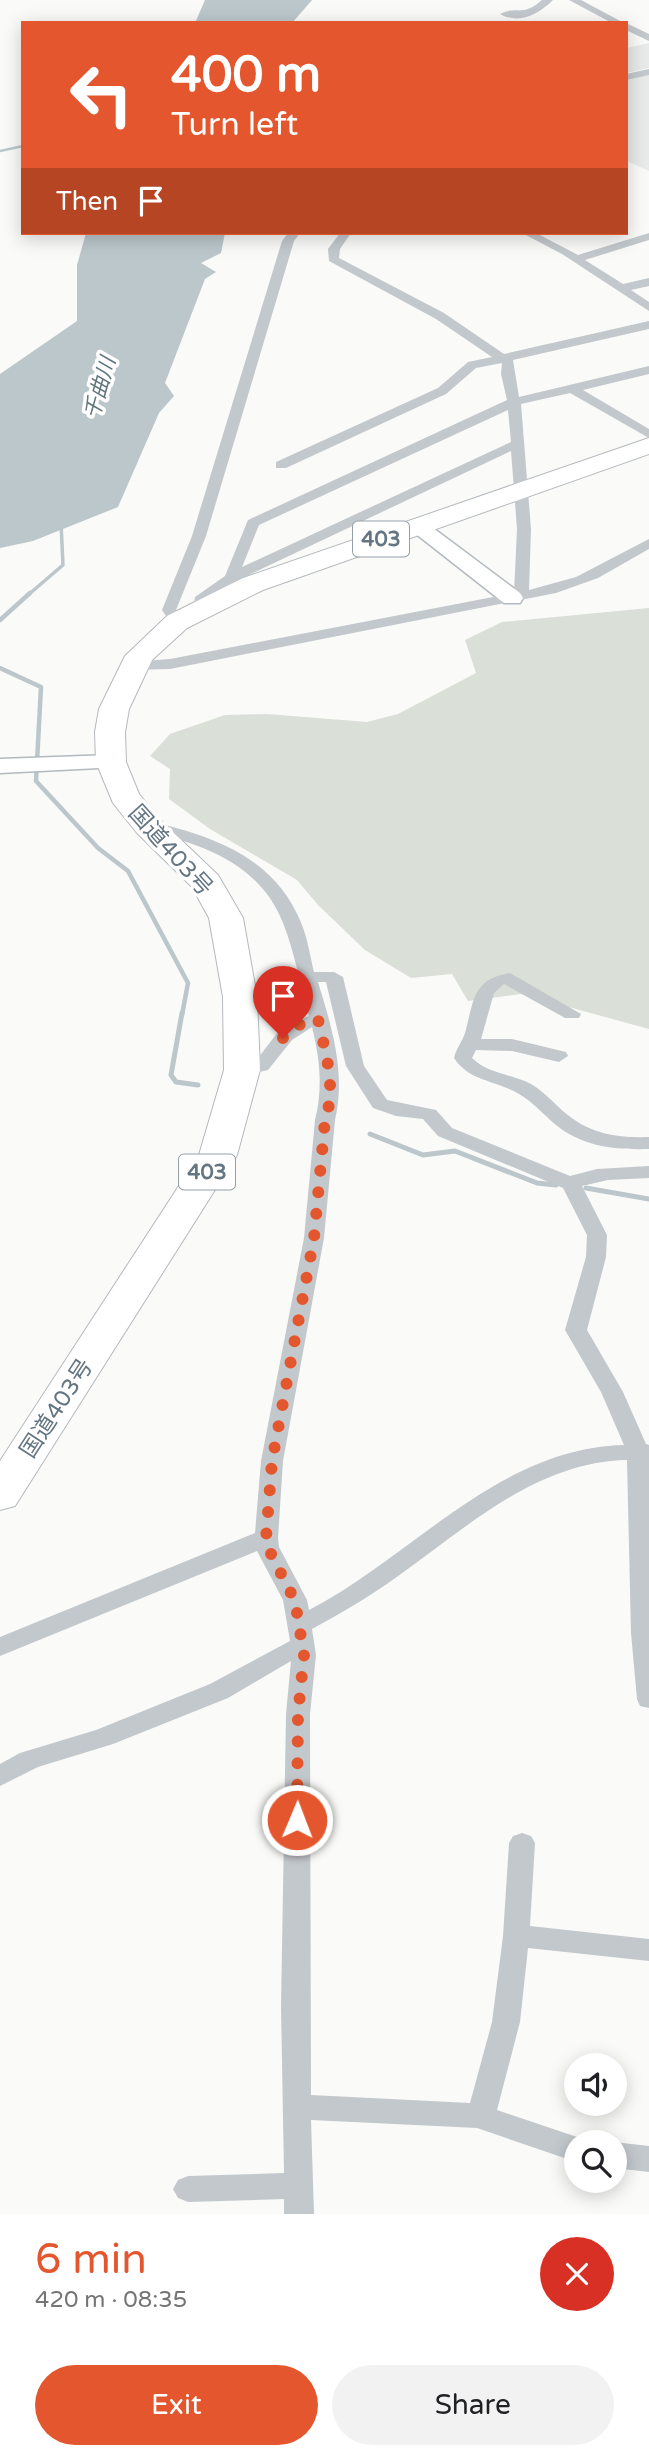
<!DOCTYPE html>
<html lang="en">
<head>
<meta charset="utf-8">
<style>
	body { margin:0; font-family:"Varela Round","Noto Sans JP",sans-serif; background:#f2f2f2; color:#202124; height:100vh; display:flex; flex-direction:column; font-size:26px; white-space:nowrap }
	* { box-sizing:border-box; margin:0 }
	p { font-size:23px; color:#757577 }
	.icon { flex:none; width:38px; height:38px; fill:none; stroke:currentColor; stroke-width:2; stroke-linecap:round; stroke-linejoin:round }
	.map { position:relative; height:2214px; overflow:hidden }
	.sheet { display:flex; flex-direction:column; background:#fff; flex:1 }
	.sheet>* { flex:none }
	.top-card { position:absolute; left:21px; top:21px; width:607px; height:214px; border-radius:0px; box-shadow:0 4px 18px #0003; background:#e4572e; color:#fff; overflow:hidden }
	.tools { position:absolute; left:564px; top:2053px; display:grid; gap:14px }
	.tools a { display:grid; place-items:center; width:63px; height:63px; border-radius:50%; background:#fff; box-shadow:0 4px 18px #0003; font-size:35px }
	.pin { position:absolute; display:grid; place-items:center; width:60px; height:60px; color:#fff; margin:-72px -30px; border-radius:50% 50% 50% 0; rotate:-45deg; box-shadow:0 0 7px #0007 }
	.pin .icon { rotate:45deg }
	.me { position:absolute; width:77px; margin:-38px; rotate:1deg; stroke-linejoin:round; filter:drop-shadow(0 0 5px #0008) }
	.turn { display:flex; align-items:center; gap:24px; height:147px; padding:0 35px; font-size:32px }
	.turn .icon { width:91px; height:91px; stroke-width:2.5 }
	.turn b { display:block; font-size:49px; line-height:60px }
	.then { display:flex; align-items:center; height:66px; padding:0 35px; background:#0003; gap:14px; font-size:26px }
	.round { display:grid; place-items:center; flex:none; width:74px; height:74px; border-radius:37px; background:#f2f2f2 }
	.overview { display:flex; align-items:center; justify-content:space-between; height:119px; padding:0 35px }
	h1 { font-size:42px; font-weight:600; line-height:52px; color:#e4572e }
	.primary-button { display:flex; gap:14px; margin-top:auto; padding:14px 35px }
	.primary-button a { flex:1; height:80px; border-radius:42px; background:#e4572e; color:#fff; font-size:28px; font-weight:600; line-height:80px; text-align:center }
	.primary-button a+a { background:#f2f2f2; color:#202124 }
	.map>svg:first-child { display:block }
</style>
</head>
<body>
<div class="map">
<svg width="649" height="2214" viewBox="0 0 649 2214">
	<rect width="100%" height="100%" fill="#fafaf8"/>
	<path fill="#e8e9e9" d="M649 43V68L627 73V48Z
		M649 72V171L627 161 626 78Z"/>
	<path fill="#dadfd7" d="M649 608V1029L521 994 468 1001 452 974 411 978 365 950 319 906 297 880 210 829 169 799 170 769 150 756 170 734 225 715 267 714 367 722 398 714 476 673 465 640 502 622Z"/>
	<path fill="#bbc7cb" d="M205 0H312L292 23H195Z
		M86 233H225L221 253 201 263 216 272 205 279 165 383 174 396 159 413 118 507 33 541 0 548V374L77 321V265Z"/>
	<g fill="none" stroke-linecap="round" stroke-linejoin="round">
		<path stroke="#bbc7cb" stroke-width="2.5" d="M0 151 23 146"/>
		<path stroke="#bbc7cb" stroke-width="3.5" d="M28 595 63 565 61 523"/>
		<path stroke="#bbc7cb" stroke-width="4.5" d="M0 620 30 593
			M0 668 41 687 36 781 98 848 128 871 188 983 182 1015"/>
		<path stroke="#bbc7cb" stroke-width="5" d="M182 1013 171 1075 176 1082 198 1085
			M370 1134 423 1155 455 1151 537 1183 556 1185
			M586 1188 649 1199"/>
		<defs>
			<path id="secondary" d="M418 520 425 522 520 593 523 598 520 603H504L411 530 408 526 411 522Z
				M111 755 119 757 123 762 119 767 0 773V759Z"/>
			<path id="highway" d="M649 438V454L263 590 187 628 152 660 129 709 125 732 126 762 139 794 159 819 218 875 243 918 257 997 260 1070 237 1155 15 1506 0 1510V1461L199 1155 224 1070 223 997 209 918 192 887 137 833 113 803 96 762 95 732 99 709 125 656 167 616 243 578Z"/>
		</defs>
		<use href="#secondary" stroke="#b3babf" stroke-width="3"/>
		<use href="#highway" stroke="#b4b9bd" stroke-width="2"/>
		<path fill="#c3c8cc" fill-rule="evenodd" d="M542 0H553C539 14 519 25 500 14 518 5 521 18 542 0Z
			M569 0H581L624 23H612Z
			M626 23 649 34V41L626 30Z
			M649 69V75L626 80V74Z
			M288 233H300L294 241 206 536 176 610 184 622 177 626 172 625 162 610 192 536 282 241Z
			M340 233H351L340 249 339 258 444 313 504 354 649 321V329L513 360 519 397 649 366V374L583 390 649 429V438L570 393 521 404 531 529 529 590 576 577 649 539V549L598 578 556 593 170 669 127 670 124 667 132 662 170 659 514 593 517 529 511 451 236 581 207 602 205 612 200 613 193 609 195 597 225 576 248 520 507 400 501 374 502 363 476 368 446 394 286 468H276V462L438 388 468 362 492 357 436 319 329 261 328 249ZM508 410 511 442 242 567 259 525Z
			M522 233H536L578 255 649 233V240L585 260 623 284 649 278V286L631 290 649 302V311L562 254Z
			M149 821C214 836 276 858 302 925 308 940 310 956 314 972H334L343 977 364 1066 387 1100 436 1110 452 1128 570 1176 597 1169 649 1166V1178L608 1180 582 1186 607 1235 606 1257 587 1330 623 1392 646 1444 649 1445V1708L640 1706 637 1699 631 1633 627 1460C535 1462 465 1529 394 1579 367 1598 340 1614 312 1629L316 1655 310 1714 311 2095 470 2103 492 2022 503 1936 509 1843 513 1836 522 1833 531 1836 535 1843 530 1926 649 1939V1961L528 1948 520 2022 497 2110 586 2140 587 2142H576V2162L477 2128 311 2120 314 2214H284V2199L188 2202 178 2198 173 2189 178 2180 188 2176 284 2173 281 2006 286 1714 291 1661 228 1698 113 1744 38 1767 0 1786V1764L20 1753 96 1730 210 1684 290 1641 283 1600 257 1551 0 1656V1637L255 1533 261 1461 304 1238 315 1120C323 1088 320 1059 312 1027L292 1040 268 1070 242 1076 235 1074 233 1070 235 1066 255 1062 278 1032 292 1023 309 1016C301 987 294 950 283 923 259 862 201 844 143 830L141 826ZM318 982H326L346 1066 373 1108 396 1116 423 1119 438 1136 563 1188 587 1235 586 1257 565 1330 601 1392 624 1445C499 1448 413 1556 309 1610L307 1600 279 1547 278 1538 283 1461 324 1238 335 1120C346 1073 332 1028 318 982Z
			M510 973 581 1014 579 1018H565L504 984 494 993 481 1039H512L566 1052 568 1056 559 1062 512 1051 476 1050 472 1058C488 1074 512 1074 531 1084 543 1091 553 1102 564 1112 590 1134 616 1138 649 1137V1149C616 1150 583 1147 556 1125 544 1115 533 1102 519 1094 496 1080 470 1082 454 1058 456 1049 462 1042 465 1033 474 1001 472 979 510 973Z
			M614 2142 649 2146V2172L614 2168Z"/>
		<use href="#secondary" fill="#fff" fill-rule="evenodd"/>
		<use href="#highway" fill="#fff" fill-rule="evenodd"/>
	</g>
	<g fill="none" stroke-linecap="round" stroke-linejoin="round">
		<path stroke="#e4572e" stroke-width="12" stroke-dasharray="0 21.6" d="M283 1038 296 1026 318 1019C325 1052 337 1087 325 1120L314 1238 272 1461 266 1538 267 1546 295 1601 304 1655 298 1714 297 1820"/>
	</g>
	<g text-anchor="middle" stroke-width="7" stroke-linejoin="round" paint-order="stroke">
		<g font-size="21" font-style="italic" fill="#60757c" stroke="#fff">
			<text transform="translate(100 388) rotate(-74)" y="7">千曲川</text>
		</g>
		<g fill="#fff" stroke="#939fa8" stroke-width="2">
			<rect x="353" y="521.5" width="56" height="35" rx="5"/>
			<rect x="179" y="1154.5" width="56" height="35" rx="5"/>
		</g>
		<g font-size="21" font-weight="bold" fill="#657683">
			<text x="381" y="546">403</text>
			<text x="207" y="1179">403</text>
		</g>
		<g font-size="23" fill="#657683" stroke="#fff">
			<text transform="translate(171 850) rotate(48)" y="8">国道403号</text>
			<text transform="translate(56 1408) rotate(-57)" y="8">国道403号</text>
		</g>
	</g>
</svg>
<div class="tools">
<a><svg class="icon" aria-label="sound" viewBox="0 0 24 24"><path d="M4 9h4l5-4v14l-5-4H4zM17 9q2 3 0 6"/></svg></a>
<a><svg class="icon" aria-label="search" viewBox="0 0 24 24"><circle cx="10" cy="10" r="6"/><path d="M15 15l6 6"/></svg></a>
</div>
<div class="pin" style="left:283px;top:1038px;background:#d93025"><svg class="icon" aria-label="arrive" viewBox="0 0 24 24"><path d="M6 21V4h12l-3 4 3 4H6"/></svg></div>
<svg class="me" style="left:297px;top:1820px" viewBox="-20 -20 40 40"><circle r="17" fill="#e4572e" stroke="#fff" stroke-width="3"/><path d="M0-11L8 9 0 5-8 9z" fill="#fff"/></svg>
<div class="top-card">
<div class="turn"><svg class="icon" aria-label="left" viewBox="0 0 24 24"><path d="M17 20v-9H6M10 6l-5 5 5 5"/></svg><div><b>400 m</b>Turn left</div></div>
<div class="then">Then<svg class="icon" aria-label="arrive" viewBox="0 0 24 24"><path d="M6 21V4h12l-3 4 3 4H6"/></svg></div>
</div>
</div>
<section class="sheet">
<div class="overview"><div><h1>6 min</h1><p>420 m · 08:35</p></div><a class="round" style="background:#d93025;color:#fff"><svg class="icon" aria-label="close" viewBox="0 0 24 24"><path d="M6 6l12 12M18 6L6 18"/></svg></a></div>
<div class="primary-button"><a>Exit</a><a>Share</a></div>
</section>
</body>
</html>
